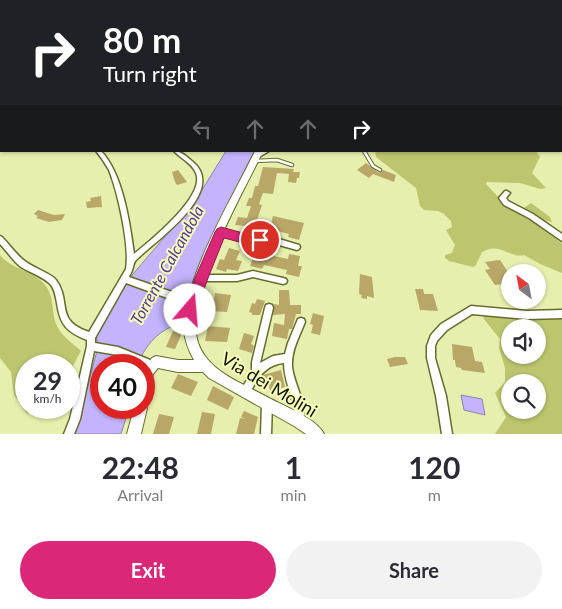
<!DOCTYPE html>
<html lang="en">
<head>
<meta charset="utf-8">
<style>
	body { margin:0; font-family:Lato,sans-serif; background:#f2f2f3; color:#2b2b33; height:100vh; display:flex; flex-direction:column; font-size:19px; white-space:nowrap }
	* { box-sizing:border-box; margin:0 }
	p { font-size:16px; color:#7c7c81 }
	.icon { flex:none; width:28px; height:28px; fill:none; stroke:currentColor; stroke-width:2; stroke-linecap:round; stroke-linejoin:round }
	.map { position:relative; height:434px; overflow:hidden }
	.panel { display:flex; flex-direction:column; background:#fff; flex:1 }
	.panel>* { flex:none }
	.hud { position:absolute; left:0px; top:0px; width:562px; height:152px; box-shadow:0 1px 4px #0004; background:#202124; color:#fff; overflow:hidden }
	.needle { width:32px; rotate:328deg }
	.fabs { position:absolute; left:501px; top:264px; display:grid; gap:10px }
	.fabs a { display:grid; place-items:center; width:45px; height:45px; border-radius:50%; background:#fff; box-shadow:0 1px 4px #0004; font-size:25px }
	.speed { position:absolute; left:15px; top:354px; display:flex; gap:10px; font-size:25px; font-weight:700; text-align:center }
	.speed>* { display:grid; place-content:center; width:65px; height:65px; border-radius:50%; background:#fff; box-shadow:0 1px 4px #0004; line-height:1 }
	.speed small { font-size:12px; font-weight:400 }
	.speed .limit { border:8px solid #d22; background:#fff; color:#111 }
	.pin { position:absolute; display:grid; place-items:center; width:42px; height:42px; color:#fff; margin:-21px; border:2px solid #fff; border-radius:50%; box-shadow:0 1px 5px #0007 }
	.me { position:absolute; width:55px; margin:-28px; rotate:18deg; stroke-linejoin:round; filter:drop-shadow(0 0 4px #0008) }
	.turn { display:flex; align-items:center; gap:18px; height:105px; padding:0 20px; font-size:22px }
	.turn .icon { width:65px; height:65px; stroke-width:2.5 }
	.turn b { display:block; font-size:35px; line-height:42px }
	.lanes { display:flex; align-items:center; height:48px; padding:0 20px; background:#0003; justify-content:center; gap:25px; direction:ltr }
	.lanes .off { opacity:.35 }
	.eta { display:flex; justify-content:space-evenly; align-items:center; height:85px; text-align:center }
	.eta b { font-size:30px; font-weight:700; line-height:35px }
	.button { display:flex; gap:10px; margin-top:auto; padding:10px 20px }
	.button a { flex:1; height:58px; border-radius:30px; background:#db2777; color:#fff; font-size:20px; font-weight:700; line-height:58px; text-align:center }
	.button a+a { background:#f2f2f3; color:#2b2b33 }
	.map>svg:first-child { display:block }
</style>
</head>
<body>
<div class="map">
<svg width="562" height="434" viewBox="0 0 562 434">
	<rect width="100%" height="100%" fill="#e6efad"/>
	<path fill="#bcc66e" fill-rule="evenodd" d="M375 151H536L540 157 532 173 546 188 540 189 520 183 487 182 486 184 504 203 522 209 531 203 550 217 552 222 541 220 536 222 562 244V273L540 264 524 255C510 259 500 241 482 252L476 265 473 267 449 261 445 258V255L452 253 455 245 446 230 452 227 451 221 444 214 438 211 424 210 420 206 416 188 376 157Z
		M0 255C12 270 33 270 45 285 55 297 51 313 57 326 60 335 74 344 81 351L69 373V365H26V408H37L27 414 14 395 11 372 0 358Z
		M486 315 562 318V434H495L506 417 495 393 505 382V368L499 348 500 339 483 318ZM510 328H538V355H510ZM510 382H538V410H510Z"/>
	<path fill="#c4b3fd" stroke="#8e83b1" d="M226 151H256L214 234 173 326C156 333 144 347 138 365H101V408H129L121 434H75L98 347 96 334 126 282 194 203Z
		M461 395 482 399 485 415 464 410Z"/>
	<path fill="#b9a768" d="M366 163 379 173 383 170 396 175 394 182 373 174 369 178 357 170Z
		M263 167 294 169 293 172H300L299 178H297L296 183 288 182 289 174 277 173 273 194 263 193 259 204 262 205 256 223 271 224 273 216 304 223 299 240 288 237 289 234 277 231 276 234 256 230 255 232 244 231 246 226 235 225 238 217 247 218 251 206H246L249 198H252L255 186H258Z
		M178 170 187 182 177 185 175 182 172 172Z
		M101 196 102 207 87 208 86 202 91 201 90 198Z
		M38 210 54 215 65 214 62 220 49 222 36 218 38 216 34 214Z
		M261 247 271 250 269 255 288 259 289 254 300 256 298 266H302L299 277 286 274 287 270 264 265 262 269 250 266 254 255 257 256Z
		M229 248 240 251 236 260 242 261 238 271 227 269 226 272 216 269 220 259 224 260Z
		M500 260 510 275V283L495 285 485 270 490 269 485 262Z
		M360 274 372 277 374 298 367 296V299L361 298 362 295 359 294Z
		M415 289H423L424 294H433L438 311 420 310Z
		M279 290H289L290 305H301V314H296L292 329H289L287 339 272 336 274 323 284 325 285 314 273 315 274 304 279 305Z
		M215 293 231 295 227 312 210 311 211 298 214 299Z
		M257 299 265 301 260 315H252V313L249 312 252 303 255 304Z
		M313 313 324 316 320 335 311 333 313 325 310 324Z
		M208 326 230 328 227 342 205 341Z
		M173 331 182 333 175 349 166 347Z
		M244 333 254 336 251 344 254 346 252 353 239 349Z
		M452 344 472 347 475 361 482 362 485 373 462 370 461 368 456 367 455 360H453Z
		M395 357H405L408 364 390 367 387 359Z
		M281 370 285 387 270 391 269 386 264 387 263 375Z
		M178 374 198 382 191 396 171 388Z
		M213 386 234 397 228 410 207 400Z
		M244 411 258 417 254 434H236L240 418 245 419 241 417Z
		M202 412 215 414 211 434H197Z
		M159 414 174 417 169 434H153Z"/>
	<g fill="none" stroke-linecap="round" stroke-linejoin="round">
		<defs>
			<path id="lane" d="M364 151 373 166 380 170
				M255 161 277 160 292 165"/>
			<path id="street" d="M0 97H1V99H0Z
				M96 151H101C123 174 130 224 134 254 150 241 206 196 196 173 192 163 180 158 174 151 181 151 187 157 193 162 228 192 155 241 136 260 133 263 134 266 132 270 132 272 129 276 129 277L192 299 195 300 196 303 195 306 192 307 126 283 95 338V343L118 347 155 362 156 365 155 368 152 369 144 366V365L118 355 94 351 80 419 74 434H64L70 419 87 346V340C67 332 60 325 57 303 56 298 55 290 51 285 46 278 29 272 21 267 13 261 7 251 0 244V236L2 237C10 245 17 256 26 262 34 268 52 274 56 280 72 302 54 320 89 332L126 269C130 246 118 193 109 170 105 163 101 157 96 151Z
				M262 151H269L259 157H255V155Z
				M505 191H507L510 193 506 198 508 201 533 214 562 234V241L529 218 504 205 499 198Z
				M221 229 243 235 279 239 299 245 300 247 299 249 297 250 279 245 243 241 219 234 218 232 219 230Z
				M253 271 283 278 286 279 287 281 286 283 283 284 253 277 237 281H201L198 280 197 278 198 276 201 275H237Z
				M269 304 272 305 273 308 260 363 273 356 285 354 288 343 298 319 301 318 304 319 305 322C299 337 291 351 292 367 294 385 309 407 302 424L299 426 296 424C294 419 295 414 294 408 291 392 284 379 284 363 269 364 260 374 253 387 250 391 249 393 245 396L242 394 240 391 252 372V362L265 308 266 305Z
				M471 306 527 311 562 310V318L527 319 472 314 447 330 437 341 435 346V358L446 396 452 434H442L436 396 427 358V346L431 335 441 324Z
				M267 399 270 401 272 404 271 434H261L262 404 264 401Z"/>
			<path id="secondary" d="M255 151H263C240 199 193 279 196 331 196 340 200 349 205 356 219 376 250 387 271 399 285 406 318 420 324 434H306L294 426 209 378 203 372H178L158 368 153 374 148 392 144 394V368L152 358 156 356 178 360H194C189 351 185 341 184 331 183 278 232 199 255 151Z
				M144 403 147 408 141 434H127L134 408H144Z"/>
		</defs>
		<use href="#lane" stroke="#666c2e" stroke-width="4.5"/>
		<use href="#street" stroke="#666c2e" stroke-width="3"/>
		<use href="#secondary" stroke="#666c2e" stroke-width="2"/>
		<use href="#lane" stroke="#fff" stroke-width="2.5"/>
		<use href="#street" fill="#fff" fill-rule="evenodd"/>
		<use href="#secondary" fill="#fff" fill-rule="evenodd"/>
	</g>
	<linearGradient id="sky" x2="0" y2="1"><stop stop-color="#99b4f0"/><stop offset="0.52" stop-color="#f4f8da"/><stop offset="1" stop-color="#f4f8da" stop-opacity="0"/></linearGradient>
	<rect width="562" height="128" fill="url(#sky)"/>
	<path fill="#db2777" stroke="#8e194d" d="M221 227 243 233 265 236 266 240 265 243C252 247 237 241 224 238L208 278 195 315 190 317 185 315 183 310 195 278 215 232 217 229Z"/>
	<g text-anchor="middle" stroke-width="4" stroke-linejoin="round" paint-order="stroke">
		<g font-size="16" font-style="italic" fill="#56339b" stroke="#f4fcba">
			<text transform="translate(167 265) rotate(-61)" y="6">Torrente Calcandola</text>
		</g>
		<g font-size="18" fill="#111200" stroke="#f4fcba">
			<text transform="translate(269 385) rotate(31)" y="6">Via dei Molini</text>
		</g>
	</g>
</svg>
<div class="fabs">
<a><svg class="needle" viewBox="-14 -14 28 28"><path d="M0-13l5 13h-10z" fill="#e53935"/><path d="M0 13l5-13h-10z" fill="#7c7c81"/></svg></a>
<a><svg class="icon" aria-label="sound" viewBox="0 0 24 24"><path d="M4 9h4l5-4v14l-5-4H4zM17 9q2 3 0 6"/></svg></a>
<a><svg class="icon" aria-label="search" viewBox="0 0 24 24"><circle cx="10" cy="10" r="6"/><path d="M15 15l6 6"/></svg></a>
</div>
<div class="speed"><div>29<small>km/h</small></div><div class="limit">40</div></div>
<div class="pin" style="left:260px;top:240px;background:#d93025"><svg class="icon" aria-label="arrive" viewBox="0 0 24 24"><path d="M6 21V4h12l-3 4 3 4H6"/></svg></div>
<svg class="me" style="left:190px;top:310px" viewBox="-20 -20 40 40"><circle r="19" fill="#fff"/><path d="M0-13L10 11 0 6-10 11z" fill="#db2777"/></svg>
<div class="hud">
<div class="turn"><svg class="icon" aria-label="right" viewBox="0 0 24 24"><path d="M7 20v-9h11M14 6l5 5-5 5"/></svg><div><b>80 m</b>Turn right</div></div>
<div class="lanes"><svg class="icon off" aria-label="left" viewBox="0 0 24 24"><path d="M17 20v-9H6M10 6l-5 5 5 5"/></svg><svg class="icon off" aria-label="ahead" viewBox="0 0 24 24"><path d="M12 20V5M6 11l6-6 6 6"/></svg><svg class="icon off" aria-label="ahead" viewBox="0 0 24 24"><path d="M12 20V5M6 11l6-6 6 6"/></svg><svg class="icon" aria-label="right" viewBox="0 0 24 24"><path d="M7 20v-9h11M14 6l5 5-5 5"/></svg></div>
</div>
</div>
<section class="panel">
<div class="eta">
<div><b>22:48</b><p>Arrival</p></div>
<div><b>1</b><p>min</p></div>
<div><b>120</b><p>m</p></div>
</div>
<div class="button"><a>Exit</a><a>Share</a></div>
</section>
</body>
</html>
